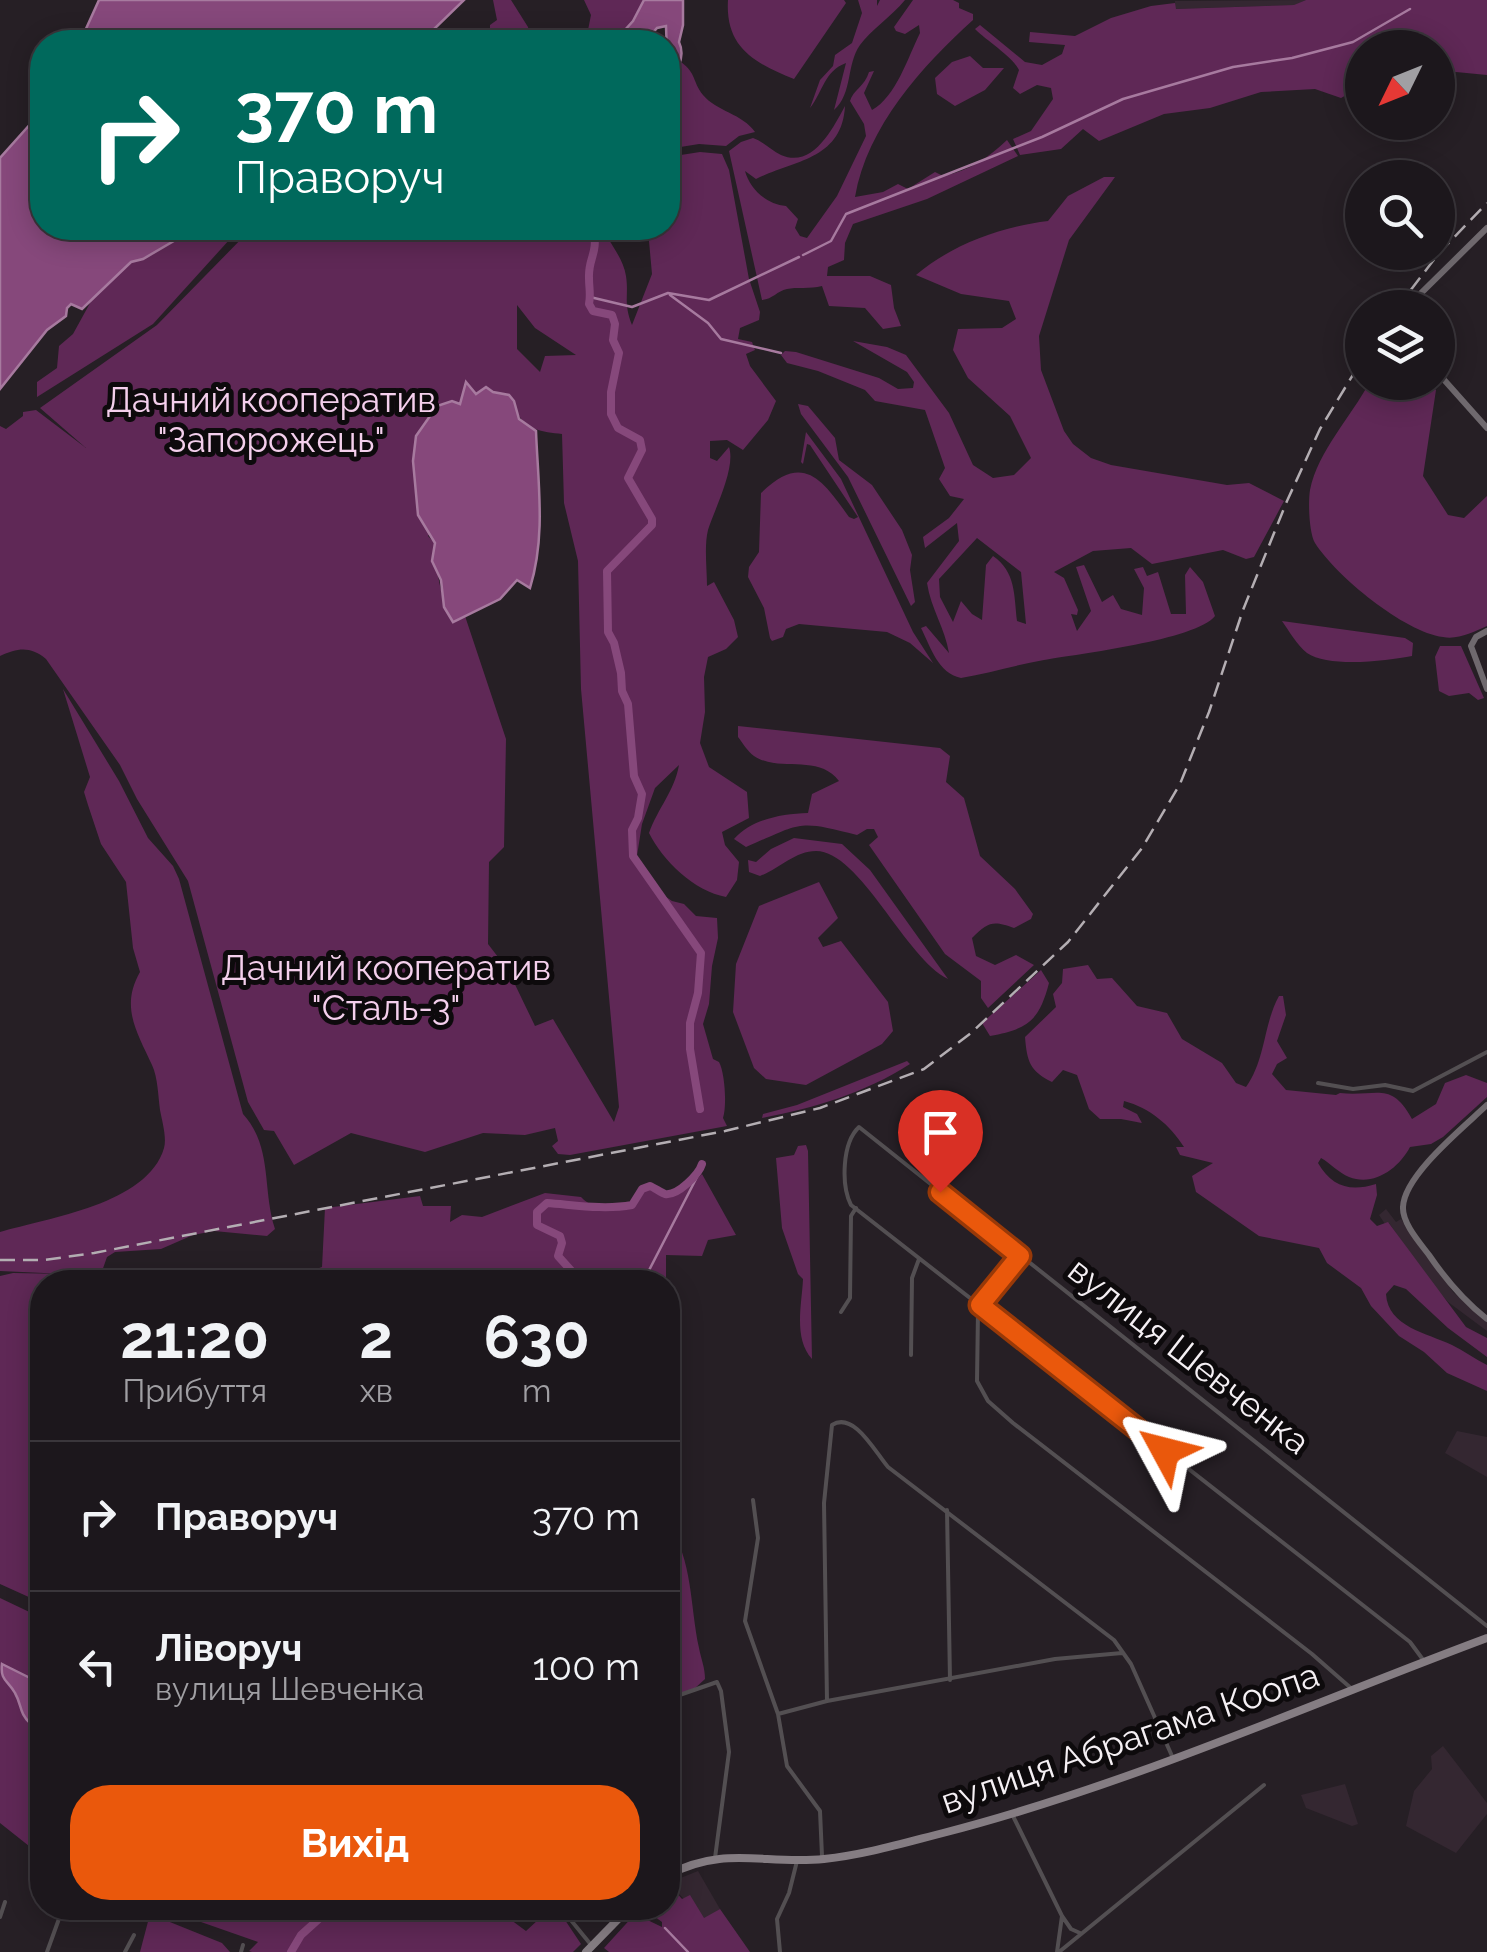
<!DOCTYPE html>
<html lang="uk">
<head>
<meta charset="utf-8">
<style>
	body { margin:0; font-family:Raleway,sans-serif; background:#292429; color:#f1f3f6; height:100vh; display:flex; flex-direction:column; font-size:38px; white-space:nowrap }
	* { box-sizing:border-box; margin:0 }
	p { font-size:32px; color:#a09fa3 }
	.icon { flex:none; width:55px; height:55px; fill:none; stroke:currentColor; stroke-width:2; stroke-linecap:round; stroke-linejoin:round }
	.map { position:relative; flex:1; overflow:hidden }
	.details { position:absolute; left:30px; top:1270px; width:650px; height:650px; display:flex; flex-direction:column; background:#1c171c; border-radius:40px; box-shadow:0 5px 25px #0003,0 0 0 2px #3a363b }
	.details>* { flex:none }
	.top-card { position:absolute; left:30px; top:30px; width:650px; height:210px; border-radius:40px; box-shadow:0 5px 25px #0003,0 0 0 2px #3a363b; background:#00695c; color:#fff; overflow:hidden }
	.needle { width:65px; rotate:227deg }
	.fabs { position:absolute; left:1345px; top:30px; display:grid; gap:20px }
	.fabs a { display:grid; place-items:center; width:110px; height:110px; border-radius:50%; background:#1c171c; box-shadow:0 5px 25px #0003,0 0 0 2px #3a363b; font-size:50px }
	.pin { position:absolute; display:grid; place-items:center; width:85px; height:85px; color:#fff; margin:-102px -42px; border-radius:50% 50% 50% 0; rotate:-45deg; box-shadow:0 0 10px #0007 }
	.pin .icon { rotate:45deg }
	.me { position:absolute; width:110px; margin:-55px; rotate:308deg; stroke-linejoin:round; filter:drop-shadow(0 0 8px #0008) }
	.turn { display:flex; align-items:center; gap:35px; height:210px; padding:0 40px; font-size:45px }
	.turn .icon { width:130px; height:130px; stroke-width:2.5 }
	.turn b { display:block; font-size:70px; line-height:85px }
	.eta { display:flex; justify-content:space-evenly; align-items:center; height:170px; text-align:center }
	.eta b { font-size:60px; font-weight:700; line-height:70px }
	.cta { display:flex; gap:20px; margin-top:auto; padding:20px 40px }
	.cta a { flex:1; height:115px; border-radius:40px; background:#ea580c; color:#fff; font-size:40px; font-weight:700; line-height:115px; text-align:center }
	ul { padding:0; list-style:none }
	li { display:flex; align-items:center; gap:30px; height:150px; padding:0 40px; border-top:2px solid #3a363b }
	li div { flex:1 }
	li b { display:block; font-size:38px }
	li em { font-style:normal }
	.map>svg:first-child { display:block }
</style>
</head>
<body>
<div class="map">
<svg width="1487" height="1952" viewBox="0 0 1487 1952">
	<rect width="100%" height="100%" fill="#261f25"/>
	<path fill="#342731" d="M1306 0 1295 5 1175 9V1Z
		M1386 1209 1396 1222 1401 1219 1453 1292 1487 1322V1331L1448 1302 1429 1280 1389 1223 1385 1224 1379 1215Z
		M1457 1431 1487 1437V1477L1445 1453Z
		M1443 1746 1487 1803V1814L1456 1853 1406 1826 1414 1791 1432 1769 1431 1756Z
		M1345 1784 1358 1824 1352 1826 1306 1808 1301 1795Z
		M698 1871 720 1909 704 1919 668 1883Z"/>
	<path fill="#5f2856" fill-rule="evenodd" d="M493 0H511L528 27 531 42H502L500 38 490 35V25L497 20Z
		M584 0H644L633 21 614 42H563L588 30 591 15Z
		M728 0H844L846 3 794 79C754 63 725 47 728 0Z
		M858 0H877V6L880 0H905C892 16 870 31 860 45 846 65 853 93 834 110L846 63C824 71 823 92 810 108L820 80 833 66 835 55 852 43 862 13Z
		M913 0H953L959 3V8L973 14V20C922 66 867 127 855 197L883 192 898 184 908 189 935 172 943 176C969 171 988 158 1007 140L1018 156 927 199 853 224 845 243 844 260 828 267 827 276H870L891 285 894 308 901 326 883 329 865 308 829 306 822 286C810 289 796 287 787 289 777 291 773 299 762 300L729 151 741 142 753 138C764 142 771 150 781 155 813 169 833 128 845 106 842 160 794 160 756 179L745 171C750 189 767 205 786 206L798 219 795 228 800 236 807 238 837 196 866 136 864 124 850 101C853 90 865 86 869 72L874 71 864 93 872 110C896 97 908 57 920 33L919 25 905 34 896 31 894 27Z
		M1306 0H1487V75L1456 72 1438 78V48H1362V86L1341 98 1315 89 1261 92 1210 108 1164 114 1099 141 1083 129 1061 149 1020 155 1013 139 1031 131 1053 99 1051 88 1037 85 1020 94 1013 88 1019 70C1013 57 987 41 975 29L980 25 1025 62 1042 65 1062 54 1065 45 1029 42 1030 32 1075 36 1111 18 1151 6 1175 3 1176 9 1294 5Z
		M970 56 983 68H1004L985 90 955 106 937 94 935 78 952 62Z
		M681 62C697 74 692 81 703 95 716 111 743 114 755 132L739 136 726 146 699 144 668 149V83Z
		M700 152 722 154 729 170 749 279 760 312 759 320 740 328 738 339 752 342 755 350 746 354 750 366 776 401 768 420 743 450 727 440 710 441V458L717 461 729 447C736 468 715 508 708 530 704 546 707 569 707 586L714 582 734 620 738 637 726 649 708 657 704 677 705 712 700 743 709 767 747 792 749 818 722 832 725 845 739 862 737 880 726 897C694 891 663 861 649 833 658 808 674 792 679 765L655 788 642 824 636 862 650 886 672 901 684 904 696 916 717 918 718 938 712 966 709 1004 703 1024 713 1059 719 1062C725 1073 727 1106 723 1118L727 1126 570 1155 558 1154 552 1146 558 1141 555 1128 525 1135 483 1133 425 1152 351 1133 294 1165 274 1131 264 1130 248 1102 188 881 137 799 120 765 46 659C30 646 18 648 0 656V426L6 429 23 416V412L36 410 86 448 40 408 157 325 252 228H624L608 238C615 250 624 262 626 276 629 296 623 302 632 325L652 274 648 230 651 228H668V157ZM517 305 535 328 576 355 545 356 540 372 517 349ZM516 409C523 430 543 432 562 434L564 503 578 561 581 689 619 1107 614 1122 553 1019 535 1026 508 970 488 944 489 862 504 847 506 739 465 616 453 621C441 603 435 564 435 543L428 536Z
		M1104 177H1115L1069 240 1039 336 1041 370 1064 431 1073 444 1091 458 1111 465 1227 485 1249 483 1284 501 1254 557 1246 559 1223 550 1152 564 1131 548 1093 551 1054 572 1064 578 1078 610 1077 615 1071 614 1077 631 1091 611 1076 567 1084 565 1102 602 1113 595 1121 609 1142 615 1144 588 1134 569 1143 567 1147 576 1158 572 1171 614H1186L1185 575 1190 567 1203 582 1215 616C1196 640 1078 654 1044 660 1016 665 989 673 961 678 938 673 931 648 921 628L926 626 949 653C945 628 931 609 927 583L959 541 957 523 925 548 923 537 949 518 964 499 950 496 939 479 945 468 925 410 875 401 865 390 818 371 787 363 781 355 785 351 796 352 879 378 898 389 913 388 914 382 907 372 853 341 887 347 906 355 949 413 973 465 993 478 1014 475 1031 458 1010 416 968 378 953 350 958 329 1002 328 1016 319 1009 301 961 294 916 275C953 244 1000 227 1048 221L1068 196ZM977 538 1021 572 1026 624 1017 621C1014 595 1016 572 993 556L986 565 982 620 972 614 961 601 953 622 940 597 939 579Z
		M196 228H240L153 324 37 397V382L57 368 59 346 73 334 95 294 131 261 143 259Z
		M1369 383H1429L1436 390 1423 476 1448 515 1464 518 1487 496V626C1473 632 1458 640 1443 637 1404 632 1336 576 1315 543 1309 533 1308 502 1310 490 1318 451 1351 417 1369 383Z
		M798 404 808 406 835 438 839 460 872 485 902 530 912 555 910 570 915 602 911 606 848 477 801 414Z
		M806 432 841 479 913 632 933 663 910 643 887 632 799 624 786 629 783 637 772 641 770 638 764 608 748 577 749 567 759 552 761 493C803 452 822 479 849 517L854 519 858 517 810 445 807 444 803 464 801 462Z
		M1282 621 1405 638 1413 643 1412 656C1387 661 1328 668 1307 653 1297 645 1289 631 1282 621Z
		M1440 646H1461L1484 698 1478 700 1469 693 1449 696 1439 691 1435 657Z
		M63 689 119 781 148 838 173 866 179 879 243 1114C273 1147 262 1189 275 1229L267 1236 214 1231 193 1235 161 1249 115 1252 107 1257 101 1274 308 1272 322 1267 325 1208 420 1196 423 1206H451L450 1222 462 1215 482 1217 545 1193 581 1197C595 1212 613 1209 632 1205L642 1189 650 1186 664 1194H672L688 1180H696L702 1174 736 1235 708 1240 702 1256 666 1255V1282H42V1603L0 1584V1276L13 1273 66 1274 0 1271V1232C48 1218 148 1204 164 1148 167 1138 162 1121 160 1110 158 1096 158 1078 152 1065 137 1032 120 1007 140 972L133 948 126 882 101 844 88 805 84 792 90 777Z
		M738 726 940 748 950 756 946 782 964 798 980 856 1015 889 1033 914 1031 919 1014 928C993 920 988 922 972 938L976 956 995 965 1016 955 1034 965 988 1008 981 998V981L945 954 869 845 878 837 874 829H867L857 835C796 819 802 823 746 847L734 839C752 819 781 814 808 813L812 794 839 781C818 753 779 773 754 756 748 752 742 742 738 737Z
		M794 838 842 844 870 870 948 979C906 959 860 851 816 851 795 851 779 869 760 876L749 872 748 860 756 862 771 849Z
		M819 882 838 918 818 938 823 947 841 941 888 1002 893 1031 882 1044 806 1085 766 1079 754 1068 733 1012 736 964 759 906Z
		M1088 965 1097 979 1112 978 1137 1006 1167 1013 1182 1039 1222 1063 1236 1083 1246 1087C1266 1059 1263 1025 1279 996H1283L1286 1015 1277 1041 1287 1058 1277 1064 1272 1074 1286 1090 1336 1095 1340 1093C1377 1097 1391 1080 1412 1119L1436 1104 1445 1083 1466 1075 1487 1083V1097L1443 1137 1431 1144 1410 1147C1399 1168 1374 1187 1349 1177 1339 1173 1330 1163 1321 1158L1318 1163C1332 1187 1350 1192 1376 1184L1377 1195 1370 1219 1377 1226 1388 1222 1466 1327 1487 1338V1357L1448 1328 1406 1289 1394 1285 1386 1294C1388 1327 1427 1333 1452 1345 1464 1351 1475 1359 1487 1365V1391L1447 1373 1424 1352 1399 1336 1371 1306 1361 1288 1327 1263 1319 1248 1259 1236 1196 1192 1192 1176 1213 1163 1180 1155 1176 1147H1184C1170 1125 1150 1108 1124 1101L1123 1107 1137 1114 1142 1123 1121 1119H1100L1089 1109 1077 1075 1063 1070 1052 1082C1030 1071 1027 1062 1025 1037L1056 1007 1053 994 1062 983 1063 969Z
		M1041 970 1049 983C1039 1021 1028 1029 990 1036L982 1023Z
		M907 1061 910 1064C865 1093 814 1108 762 1118L763 1114 797 1105Z
		M806 1145 808 1151 812 1359C793 1338 802 1304 803 1279L798 1274 782 1228 776 1158 794 1155 798 1146Z
		M668 1524C693 1559 690 1607 699 1648 701 1659 705 1667 705 1679L693 1690 668 1697Z
		M0 1598 42 1618V1848L39 1850 29 1846 0 1823Z
		M668 1883 682 1899 690 1895 704 1918 720 1909 750 1952H609L604 1948 635 1914 662 1927V1922L643 1908H668Z
		M161 1908H495L526 1931 551 1908H557L581 1944 573 1952H252L249 1951 258 1942Z
		M150 1914 222 1943 230 1952H140Z"/>
	<path fill="#86487b" stroke="#a77a9f" stroke-width="2.5" d="M99 0H464L432 31 426 42H80Z
		M644 0H683V25L679 42C686 57 678 71 668 83L666 26 657 28 645 42H614L633 21Z
		M42 111V228H196L143 259 131 262 82 309 71 304 67 308 66 316 47 330 0 389V158Z
		M466 382 476 394 486 387 493 392 509 395 514 401 519 419 536 431C538 484 546 536 530 588L517 580 500 599 453 622 444 607 441 580 432 561 435 543 418 515 413 461 416 436 437 406 452 401 460 404Z
		M2 1664 42 1684V1718L30 1723C19 1713 22 1705 15 1693 8 1680 0 1681 2 1664Z"/>
	<g fill="none" stroke-linecap="round" stroke-linejoin="round">
		<path stroke="#a77a9f" stroke-width="2.5" d="M803 255 831 241 846 214 1042 137 1123 99 1233 67 1292 58 1353 42 1410 9
			M670 295 708 323 721 339 781 353
			M590 297 632 307 668 293 709 300 799 257
			M643 1282 698 1175
			M665 1928 688 1952"/>
		<path stroke="#86487b" stroke-width="8" d="M593 228C599 254 588 257 589 278 589 289 591 293 589 304L593 311 612 315 615 324 613 340 619 353 611 392V414L618 428 640 440 642 450 628 478 652 519V525L607 571 608 632 614 643 621 673 622 691 628 704 634 776 642 794 638 818 632 830 633 856 701 953 698 993 690 1023V1049L700 1109
			M575 1282 577 1277 558 1256 562 1243 560 1236 537 1225V1212L547 1203C575 1205 604 1210 632 1205L642 1189 650 1186C653 1187 662 1193 665 1194 678 1196 699 1174 702 1164
			M291 1952 301 1935 331 1908"/>
		<path stroke="#534f52" stroke-width="4" d="M1318 1083 1353 1089 1385 1085 1413 1091 1487 1052
			M1019 1257 978 1311 977 1381 988 1401 1013 1423 1312 1654 1352 1689
			M841 1312 850 1298 851 1216 856 1208
			M911 1355 912 1278 919 1259
			M753 1500 758 1538 745 1621 778 1714 787 1766 820 1811 822 1856
			M947 1510 950 1680
			M1424 1661 1410 1642 851 1205C841 1185 842 1143 859 1127L1487 1626
			M668 1699 717 1682 721 1691 729 1752 715 1858
			M827 1701 824 1503 832 1425C854 1411 875 1452 888 1467L1114 1640 1131 1664 1172 1756
			M778 1714 827 1701 1055 1659 1122 1653
			M1012 1814 1062 1916 1057 1952
			M504 1908 512 1910 516 1908
			M561 1908 592 1946
			M1062 1916 1071 1929 1080 1933
			M0 1917 5 1902
			M47 1952 60 1916
			M125 1952 134 1935
			M241 1952 243 1945
			M780 1952 777 1919 789 1893 797 1861
			M1059 1952 1264 1785"/>
		<path stroke="#6f696e" stroke-width="6" d="M1406 308 1487 228
			M1438 373 1487 428
			M1487 631 1476 637 1471 646 1487 689
			M1487 1105C1464 1127 1404 1175 1403 1207 1402 1223 1420 1243 1429 1255 1446 1280 1464 1301 1487 1319"/>
		<path stroke="#857d83" stroke-width="8" d="M668 1875C725 1845 764 1865 824 1859 864 1855 904 1843 943 1833 1129 1785 1307 1705 1487 1638
			M586 1952 629 1908"/>
		<path stroke="#b4aeb3" stroke-width="2.5" stroke-dasharray="15 8" stroke-linecap="butt" d="M1397 308 1439 253 1487 203
			M0 1260H44L94 1253 725 1131 820 1108 924 1069 971 1033 1068 942 1142 848 1180 784 1209 712 1243 610 1287 501 1320 429 1362 360"/>
	</g>
	<g fill="none" stroke-linecap="round" stroke-linejoin="round">
		<defs>
			<path id="route" d="M940 1192 1020 1256 980 1305 1165 1451"/>
		</defs>
		<use href="#route" stroke="#983908" stroke-width="25"/>
		<use href="#route" stroke="#ea580c" stroke-width="18"/>
	</g>
	<g text-anchor="middle" stroke-width="10" stroke-linejoin="round" paint-order="stroke">
		<g font-size="35" fill="#f4cfec" stroke="#0d0a0c">
			<text x="271" y="412">Дачний кооператив<tspan x="271" dy="40">"Запорожець"</tspan></text>
			<text x="386" y="980">Дачний кооператив<tspan x="386" dy="40">"Сталь-3"</tspan></text>
		</g>
		<g font-size="35" fill="#f5f0f4" stroke="#0d0a0c">
			<text transform="translate(1189 1356) rotate(38)" y="12">вулиця Шевченка</text>
			<text transform="translate(1130 1738) rotate(-19)" y="12">вулиця Абрагама Коопа</text>
		</g>
	</g>
</svg>
<div class="fabs">
<a><svg class="needle" viewBox="-14 -14 28 28"><path d="M0-13l5 13h-10z" fill="#e53935"/><path d="M0 13l5-13h-10z" fill="#a09fa3"/></svg></a>
<a><svg class="icon" aria-label="search" viewBox="0 0 24 24"><circle cx="10" cy="10" r="6"/><path d="M15 15l6 6"/></svg></a>
<a><svg class="icon" aria-label="layers" viewBox="0 0 24 24"><path d="M12 4l9 5-9 5-9-5zM3 14l9 5 9-5"/></svg></a>
</div>
<div class="pin" style="left:940px;top:1192px;background:#d93025"><svg class="icon" aria-label="arrive" viewBox="0 0 24 24"><path d="M6 21V4h12l-3 4 3 4H6"/></svg></div>
<svg class="me" style="left:1165px;top:1451px" viewBox="-20 -20 40 40"><path d="M0-17L14 15 0 8-14 15z" fill="#ea580c" stroke="#fff" stroke-width="4"/></svg>
<div class="top-card">
<div class="turn"><svg class="icon" aria-label="right" viewBox="0 0 24 24"><path d="M7 20v-9h11M14 6l5 5-5 5"/></svg><div><b>370 m</b>Праворуч</div></div>
</div>
<section class="details">
<div class="eta">
<div><b>21:20</b><p>Прибуття</p></div>
<div><b>2</b><p>хв</p></div>
<div><b>630</b><p>m</p></div>
</div>
<ul>
<li><svg class="icon" aria-label="right" viewBox="0 0 24 24"><path d="M7 20v-9h11M14 6l5 5-5 5"/></svg><div><b>Праворуч</b></div><em>370 m</em></li>
<li><svg class="icon" aria-label="left" viewBox="0 0 24 24"><path d="M17 20v-9H6M10 6l-5 5 5 5"/></svg><div><b>Ліворуч</b><p>вулиця Шевченка</p></div><em>100 m</em></li>
</ul>
<div class="cta"><a>Вихід</a></div>
</section>
</div>
</body>
</html>
